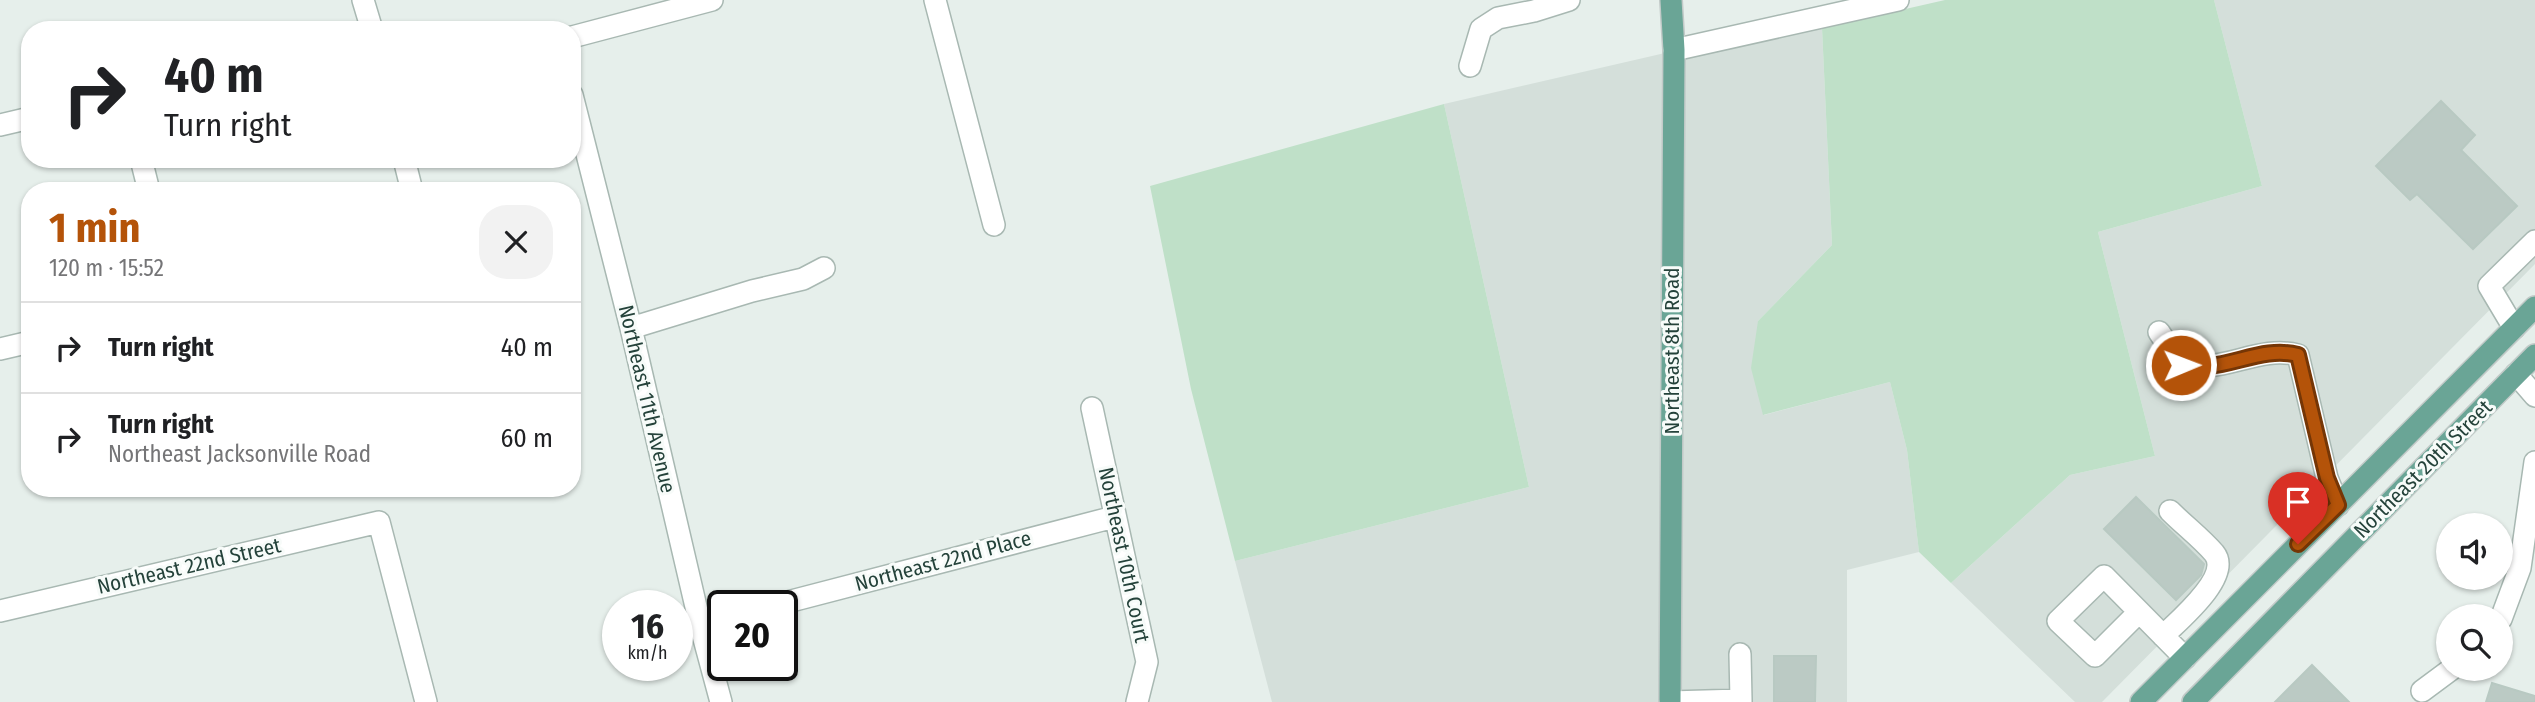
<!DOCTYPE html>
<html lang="en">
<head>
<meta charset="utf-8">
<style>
	body { margin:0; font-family:"Fira Sans Condensed",sans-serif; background:#f2f2f2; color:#202124; height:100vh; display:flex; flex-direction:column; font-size:26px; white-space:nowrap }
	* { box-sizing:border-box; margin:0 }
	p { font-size:23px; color:#757577 }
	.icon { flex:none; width:38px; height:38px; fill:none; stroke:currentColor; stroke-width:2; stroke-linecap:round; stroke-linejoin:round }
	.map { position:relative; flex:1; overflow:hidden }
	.sheet { position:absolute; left:21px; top:182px; width:560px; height:315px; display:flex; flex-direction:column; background:#fff; border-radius:28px; box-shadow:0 2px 5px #0004 }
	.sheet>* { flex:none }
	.guide { position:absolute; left:21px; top:21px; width:560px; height:147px; border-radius:28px; box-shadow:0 2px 5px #0004; background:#fff; color:#202124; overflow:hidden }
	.fabs { position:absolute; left:2436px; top:513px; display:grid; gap:14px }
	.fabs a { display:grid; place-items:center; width:77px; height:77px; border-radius:50%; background:#fff; box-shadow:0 2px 5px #0004; font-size:35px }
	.speed { position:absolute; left:602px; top:590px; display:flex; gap:14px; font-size:35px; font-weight:700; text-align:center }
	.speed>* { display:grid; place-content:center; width:91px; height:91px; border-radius:50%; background:#fff; box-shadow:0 2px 5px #0004; line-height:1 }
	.speed small { font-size:18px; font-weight:400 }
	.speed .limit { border:4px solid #111; border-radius:10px; background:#fff; color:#111 }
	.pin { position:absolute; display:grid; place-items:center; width:60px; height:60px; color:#fff; margin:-72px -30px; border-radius:50% 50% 50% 0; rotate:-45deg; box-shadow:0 0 7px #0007 }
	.pin .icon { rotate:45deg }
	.me { position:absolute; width:77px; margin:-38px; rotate:89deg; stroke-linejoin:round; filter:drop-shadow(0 0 5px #0008) }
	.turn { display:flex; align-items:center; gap:24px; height:147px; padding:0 28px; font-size:32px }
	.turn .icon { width:91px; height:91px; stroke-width:2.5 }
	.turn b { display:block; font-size:49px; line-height:60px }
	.round { display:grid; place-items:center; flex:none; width:74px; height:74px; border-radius:28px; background:#f2f2f2 }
	.head { display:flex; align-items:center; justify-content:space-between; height:119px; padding:0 28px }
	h1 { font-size:42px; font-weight:700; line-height:52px; color:#b45309 }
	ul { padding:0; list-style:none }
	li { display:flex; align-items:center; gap:21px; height:91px; padding:0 28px; border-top:2px solid #e0e0e0 }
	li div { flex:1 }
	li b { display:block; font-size:26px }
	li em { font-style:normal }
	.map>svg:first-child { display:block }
</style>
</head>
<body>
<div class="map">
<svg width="2535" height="702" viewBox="0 0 2535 702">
	<rect width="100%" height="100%" fill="#e6efeb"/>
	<path fill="#d4dfda" d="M2214 0H2535V264L2102 702H2075L1951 583 2070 475 2155 456 2098 232 2262 186Z
		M1822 28 1832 245 1758 321 1764 415 1890 382 1907 450 1919 552 1847 570V702H1679L1683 59Z
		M1665 53 1661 702H1272L1235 561 1529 487 1444 104Z"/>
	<path fill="#bfe0c8" d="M1945 0H2214L2262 186 2098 232 2155 456 2070 475 1951 583 1919 552 1907 450 1890 382 1763 415 1751 368 1758 321 1832 245 1822 28Z
		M1444 104 1529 487 1235 561 1191 389 1150 186Z"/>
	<path fill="#bbcac4" stroke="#b8c9c2" stroke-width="2" d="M2441 101 2475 135 2461 150 2517 206 2473 249 2417 194 2410 200 2376 166Z
		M2136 497 2204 564 2201 575 2176 600 2104 529Z
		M1774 656H1816L1815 702H1774Z
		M2312 665 2349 702H2275Z
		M2492 683 2535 696V702H2486Z"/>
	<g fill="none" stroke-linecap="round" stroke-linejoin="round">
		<defs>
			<path id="minor" d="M363 0 372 30
				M935 0 994 225
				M572 37 712 0
				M1674 50 1898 0
				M1470 66 1481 29 1498 18 1534 11 1569 0
				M572 95 631 328 700 624 721 702
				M0 125 30 118
				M141 159 149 191
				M404 159 412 191
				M631 328 752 291 803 279 824 268
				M2514 328 2489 286 2535 241
				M2159 332 2181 365C2190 366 2200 367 2209 366 2239 363 2267 347 2298 355L2327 478 2338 505
				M0 349 30 342
				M2516 374 2535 396
				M1092 408 1147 662 1137 702
				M772 606 1114 517
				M0 611 379 522 426 702
				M2139 612 2095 656 2058 621 2104 576 2185 658
				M2501 619 2520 568 2535 462
				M700 624 723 618
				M2163 636C2178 621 2233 576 2214 553 2201 538 2184 525 2170 511
				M1740 654 1741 700
				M2422 691 2453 668
				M1670 702 1741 700V702"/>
			<path id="major" d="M1670 702 1674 50 1671 0
				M2141 702 2535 307
				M2193 702 2535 355"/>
		</defs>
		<use href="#minor" stroke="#a8b8b2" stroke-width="24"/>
		<use href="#major" stroke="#c2cac8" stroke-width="24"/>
		<use href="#minor" stroke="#fff" stroke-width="21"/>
		<use href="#major" stroke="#6aa596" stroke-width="21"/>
	</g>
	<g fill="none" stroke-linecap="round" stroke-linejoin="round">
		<defs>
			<path id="route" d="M2181 365C2190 366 2200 367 2209 366 2239 363 2267 347 2298 355L2327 478 2338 505 2298 544"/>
		</defs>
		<use href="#route" stroke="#753606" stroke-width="18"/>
		<use href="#route" stroke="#b45309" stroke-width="12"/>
	</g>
	<g text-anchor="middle" stroke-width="6" stroke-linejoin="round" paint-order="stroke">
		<g font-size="21" fill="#24423a" stroke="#f7fbf9">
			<text transform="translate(1672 351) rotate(-90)" y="7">Northeast 8th Road</text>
			<text transform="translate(647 399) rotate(77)" y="7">Northeast 11th Avenue</text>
			<text transform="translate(2423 469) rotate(-45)" y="7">Northeast 20th Street</text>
			<text transform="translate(1124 555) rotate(78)" y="7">Northeast 10th Court</text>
			<text transform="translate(943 561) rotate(-15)" y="7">Northeast 22nd Place</text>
			<text transform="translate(189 566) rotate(-13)" y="7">Northeast 22nd Street</text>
		</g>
	</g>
</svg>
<div class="fabs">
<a><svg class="icon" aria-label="sound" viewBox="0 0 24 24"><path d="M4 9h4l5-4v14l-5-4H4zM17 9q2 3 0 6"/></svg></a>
<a><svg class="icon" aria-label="search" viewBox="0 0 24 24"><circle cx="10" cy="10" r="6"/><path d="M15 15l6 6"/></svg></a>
</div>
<div class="speed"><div>16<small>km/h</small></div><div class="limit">20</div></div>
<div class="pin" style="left:2298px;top:544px;background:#d93025"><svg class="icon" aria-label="arrive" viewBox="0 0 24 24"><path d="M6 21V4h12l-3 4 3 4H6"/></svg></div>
<svg class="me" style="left:2181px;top:365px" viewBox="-20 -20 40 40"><circle r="17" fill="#b45309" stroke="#fff" stroke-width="3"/><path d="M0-11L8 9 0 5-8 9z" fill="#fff"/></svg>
<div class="guide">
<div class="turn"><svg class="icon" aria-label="right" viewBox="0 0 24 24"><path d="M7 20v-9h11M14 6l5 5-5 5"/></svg><div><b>40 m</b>Turn right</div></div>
</div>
<section class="sheet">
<div class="head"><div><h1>1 min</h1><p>120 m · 15:52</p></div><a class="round"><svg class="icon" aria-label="close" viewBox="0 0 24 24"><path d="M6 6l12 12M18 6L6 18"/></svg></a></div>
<ul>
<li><svg class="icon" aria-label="right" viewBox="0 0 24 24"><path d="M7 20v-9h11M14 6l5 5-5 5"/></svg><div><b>Turn right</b></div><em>40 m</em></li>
<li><svg class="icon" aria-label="right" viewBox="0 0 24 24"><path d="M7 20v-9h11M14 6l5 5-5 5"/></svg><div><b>Turn right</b><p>Northeast Jacksonville Road</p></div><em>60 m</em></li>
</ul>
</section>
</div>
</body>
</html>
